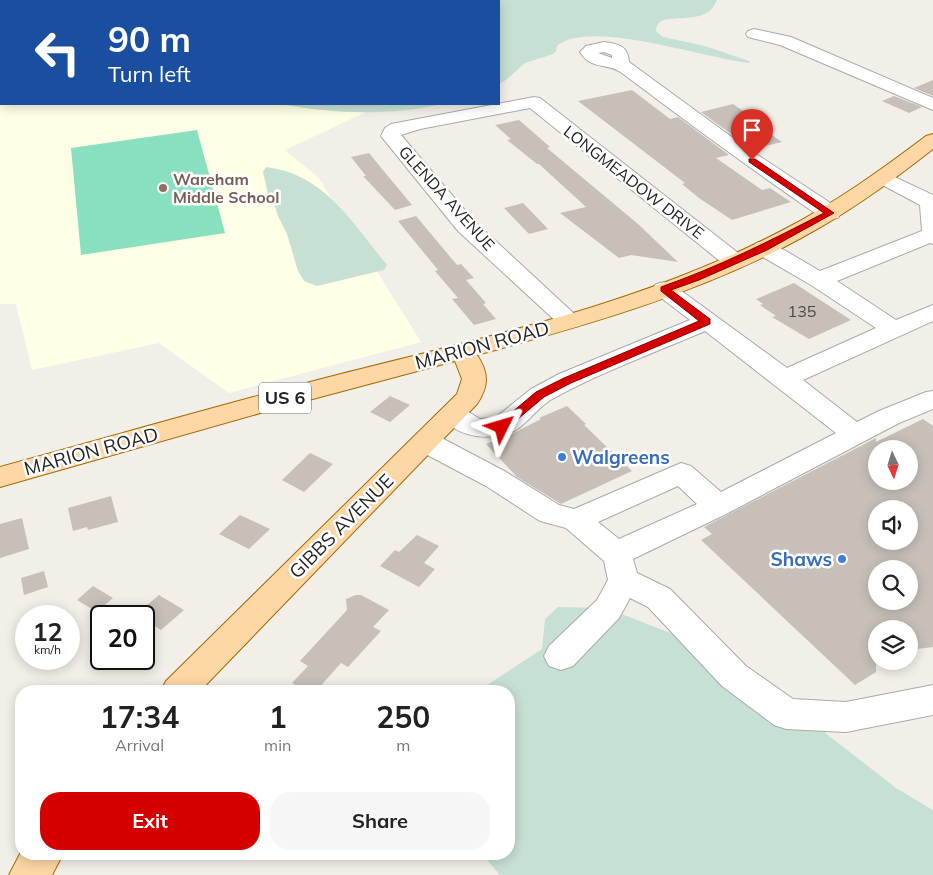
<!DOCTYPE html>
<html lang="en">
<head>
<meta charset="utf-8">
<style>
	body { margin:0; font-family:Mulish,sans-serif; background:#f6f6f6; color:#222; height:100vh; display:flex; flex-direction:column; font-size:19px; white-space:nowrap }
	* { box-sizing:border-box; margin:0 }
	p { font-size:16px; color:#767676 }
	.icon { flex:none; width:28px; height:28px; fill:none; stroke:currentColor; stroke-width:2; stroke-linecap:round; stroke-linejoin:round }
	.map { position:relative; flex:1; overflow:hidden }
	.drawer { position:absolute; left:15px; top:685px; width:500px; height:175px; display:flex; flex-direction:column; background:#fff; border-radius:20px; box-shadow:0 2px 12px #0003 }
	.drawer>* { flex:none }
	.banner { position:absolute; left:0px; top:0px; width:500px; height:105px; box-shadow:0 2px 12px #0003; background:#1a4fa0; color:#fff; overflow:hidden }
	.needle { width:32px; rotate:176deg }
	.controls { position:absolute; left:868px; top:440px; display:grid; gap:10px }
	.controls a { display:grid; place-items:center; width:50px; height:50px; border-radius:50%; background:#fff; box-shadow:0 2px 12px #0003; font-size:25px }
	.speed { position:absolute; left:15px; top:605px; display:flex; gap:10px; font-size:25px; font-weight:700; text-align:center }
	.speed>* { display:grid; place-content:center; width:65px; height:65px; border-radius:50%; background:#fff; box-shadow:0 2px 12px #0003; line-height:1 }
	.speed small { font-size:12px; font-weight:400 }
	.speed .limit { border:2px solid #111; border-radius:8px; background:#fff; color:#111 }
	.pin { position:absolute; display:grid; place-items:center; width:42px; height:42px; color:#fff; margin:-51px -21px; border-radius:50% 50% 50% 0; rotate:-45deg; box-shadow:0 0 5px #0007 }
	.pin .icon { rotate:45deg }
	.me { position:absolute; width:55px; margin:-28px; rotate:50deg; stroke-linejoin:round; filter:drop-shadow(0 0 4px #0008) }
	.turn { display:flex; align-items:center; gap:18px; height:105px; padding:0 25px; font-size:22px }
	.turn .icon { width:65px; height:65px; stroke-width:2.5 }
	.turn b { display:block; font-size:35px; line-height:42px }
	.eta { display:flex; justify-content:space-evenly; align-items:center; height:85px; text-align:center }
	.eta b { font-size:30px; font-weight:700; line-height:35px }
	.button { display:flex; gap:10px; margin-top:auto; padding:10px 25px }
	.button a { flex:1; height:58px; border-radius:20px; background:#d40000; color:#fff; font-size:20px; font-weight:700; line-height:58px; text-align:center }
	.button a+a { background:#f6f6f6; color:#222 }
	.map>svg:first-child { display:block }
</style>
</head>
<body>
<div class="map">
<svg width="933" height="875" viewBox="0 0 933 875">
	<rect width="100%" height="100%" fill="#f2efe9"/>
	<path fill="#ffffe5" d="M0 2 1 104H383L285 150 318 177 421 342 229 393 159 343 32 370 16 304H0Z"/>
	<path fill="#c6e0d4" d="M211 0H717C705 32 657 6 656 31L663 37 705 46 749 61 750 63C706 59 589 18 557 46L556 51 553 54 525 63 506 80 499 84V1H207Z
		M280 104H443C388 116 335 114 280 104Z
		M266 167C325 174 352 223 387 265L384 270 317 286 304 281 298 271 287 234 278 216 273 200 268 194 263 172Z
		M558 607 606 608 699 644 792 707 896 788 933 810V875H500L482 854H509V691H478L542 649 545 619Z"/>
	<path fill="#88e0be" d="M197 130 225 233 81 255 71 148Z"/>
	<path fill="#c7bfb8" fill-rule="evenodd" d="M933 80V96L914 88Z
		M632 90 670 119 678 117 729 155 716 158 762 190 770 188 791 202 732 220 699 198 682 184 685 183 578 101Z
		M894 96 922 107 909 113 882 101Z
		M733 104 755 119 753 122 782 142 752 149 701 112Z
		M519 120 550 147 547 148 638 224 678 262 631 255 619 258 560 213 586 207 539 164H537L507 140 511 139 495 125Z
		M369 153 392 181 412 205 395 210 363 176H366L351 157Z
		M523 203 548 229 529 234 504 208Z
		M416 216 457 265 461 264 474 278 466 280 486 303 483 304 496 319 474 325 452 299 458 298 435 271 438 270 398 221Z
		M794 283 851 320 809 339 772 317 776 316 760 305 763 304 756 299Z
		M390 396 410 405 390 422 370 412Z
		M567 406 586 424 584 425 632 471 561 504 517 477 486 444 512 434 541 419 539 418Z
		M923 419 933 426V647L909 650V629H876V672L855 685 701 540 712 534 704 527 876 438V442ZM876 449H909V481H876ZM876 509H909V541H876ZM876 569H909V601H876Z
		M310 453 333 464 304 492 282 480Z
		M111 496 118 522 88 530 87 527 73 531 68 508Z
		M240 515 270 529 249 549 219 534Z
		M22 518 29 549 0 558V524Z
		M417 535 439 546 424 563 435 569 419 587 380 566 395 550 399 552Z
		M44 571 48 587 24 595 21 578Z
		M93 586 113 598 97 612 77 600Z
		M159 595 184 610 161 630 144 619V616L136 614Z
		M356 595H361L389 610 373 627 381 631 348 667 341 663 316 691H306L292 683 308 666 300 661 347 610 346 599Z"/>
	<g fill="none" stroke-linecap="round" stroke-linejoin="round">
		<defs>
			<path id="minor" d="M754 29 791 37 933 98V110L780 45 748 37 746 34 748 31Z
				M604 42C619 44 628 46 629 62L744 146 838 208 841 213 838 218 830 219 822 218C754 171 688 123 622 73 607 62 592 71 580 52L586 46ZM604 52 612 55V58L598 53Z
				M534 97 540 98 742 256 745 261 742 266 734 268 726 266 530 108 420 129 401 135 474 221 582 321 579 326 570 328 561 326 458 231 381 136 385 128 391 124Z
				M884 172 933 195V244L930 243 837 281 896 320 933 305V321L803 380 857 422 879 411 926 392 933 391V409L899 423 728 513 633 559 637 573 670 589 746 666 793 699 846 702 933 685V715L846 732 786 729 774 725 722 686 648 607 630 598 619 618 573 666 561 670 549 666 544 656 549 646 597 600 608 580 604 561 566 528 540 521 486 486 416 449 412 442 416 435 426 433 436 435 506 472 559 505 574 509 681 463 691 466 721 492 836 433 705 331C654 353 601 372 552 399 535 409 523 431 504 435 481 440 453 435 440 414L444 408 453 405 462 408 480 419 495 418 531 389 559 374 690 320 656 294 652 289 656 284 664 282 672 284 787 368 876 328 811 285 756 253 753 248 756 243 764 241 772 243 820 271 922 231 920 205 877 182 874 178 877 174ZM678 486 697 504 619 539 598 522Z"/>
			<path id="major" d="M933 134V149C891 182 848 213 801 238 700 293 587 325 477 355 489 373 489 386 477 404L200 691H161L166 681 457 394 462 379 455 361 264 412 0 487V467C114 436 227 403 341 374 491 336 647 302 785 229 835 203 881 170 926 136Z
				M21 852V854H63L52 875H9Z"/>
		</defs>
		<use href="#minor" stroke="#a9a9a9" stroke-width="2"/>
		<use href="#major" stroke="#a06b00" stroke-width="2"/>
		<use href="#minor" fill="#fff" fill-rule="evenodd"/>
		<use href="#major" fill="#fcd6a4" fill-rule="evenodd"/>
	</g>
	<path fill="#d40000" stroke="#8a0000" d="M749 159H755L834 213 767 250 699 280 671 290 710 319V324L571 383 544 397 506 429H498L497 427 498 424 536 392 564 378 699 321 661 291V287C718 267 770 241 824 213L749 162Z"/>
	<circle fill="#8d6e63" stroke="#fff" stroke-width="2" cx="163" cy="188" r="5"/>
	<g fill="#3f7fe0" stroke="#fff" stroke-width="2">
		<circle cx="562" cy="457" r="5"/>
		<circle cx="842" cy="559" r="5"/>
	</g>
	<g text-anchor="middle" stroke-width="5" stroke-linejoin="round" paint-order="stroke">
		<g font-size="16" font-weight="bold" fill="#785e54" stroke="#fff" text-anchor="start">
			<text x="173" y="185">Wareham<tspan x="173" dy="18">Middle School</tspan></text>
		</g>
		<g font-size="16" fill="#222" stroke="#fff">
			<text transform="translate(634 182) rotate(38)" y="6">LONGMEADOW DRIVE</text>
			<text transform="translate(447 198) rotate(48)" y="6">GLENDA AVENUE</text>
		</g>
		<g font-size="16" fill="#4b4948">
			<text x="802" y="317">135</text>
		</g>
		<rect fill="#fff" stroke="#646464" stroke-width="1" x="259" y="382.5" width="52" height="31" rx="4"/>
		<g font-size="18" font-weight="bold" fill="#222">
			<text x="285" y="404">US 6</text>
		</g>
		<g font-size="19" fill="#222" stroke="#fff">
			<text transform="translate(482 345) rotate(-15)" y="7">MARION ROAD</text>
			<text transform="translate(91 451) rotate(-15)" y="7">MARION ROAD</text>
			<text transform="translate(341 526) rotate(-45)" y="7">GIBBS AVENUE</text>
		</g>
		<g font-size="19" font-weight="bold" fill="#366cbe" stroke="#fff" text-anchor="start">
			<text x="572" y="464">Walgreens</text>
			<text x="832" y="566" text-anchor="end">Shaws</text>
		</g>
	</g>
</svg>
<div class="controls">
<a><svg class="needle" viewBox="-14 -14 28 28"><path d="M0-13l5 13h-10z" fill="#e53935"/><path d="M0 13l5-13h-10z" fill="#767676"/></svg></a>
<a><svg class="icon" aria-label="sound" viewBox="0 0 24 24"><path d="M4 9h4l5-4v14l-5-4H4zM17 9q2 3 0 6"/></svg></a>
<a><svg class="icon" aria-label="search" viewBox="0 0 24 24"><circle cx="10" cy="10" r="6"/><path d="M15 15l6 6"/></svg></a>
<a><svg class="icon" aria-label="layers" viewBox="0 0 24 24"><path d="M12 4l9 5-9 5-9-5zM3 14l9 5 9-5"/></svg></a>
</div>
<div class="speed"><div>12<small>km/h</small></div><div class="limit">20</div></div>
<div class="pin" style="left:752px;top:160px;background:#d93025"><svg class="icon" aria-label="arrive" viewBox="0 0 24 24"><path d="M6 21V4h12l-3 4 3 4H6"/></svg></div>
<svg class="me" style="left:502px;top:427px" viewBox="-20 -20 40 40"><path d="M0-17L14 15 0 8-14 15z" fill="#d40000" stroke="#fff" stroke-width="4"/></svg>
<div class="banner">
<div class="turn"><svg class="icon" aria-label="left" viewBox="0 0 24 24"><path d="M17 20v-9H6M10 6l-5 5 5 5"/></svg><div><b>90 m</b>Turn left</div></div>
</div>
<section class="drawer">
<div class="eta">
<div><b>17:34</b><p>Arrival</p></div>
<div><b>1</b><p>min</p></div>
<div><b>250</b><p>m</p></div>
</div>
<div class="button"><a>Exit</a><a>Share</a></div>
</section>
</div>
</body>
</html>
